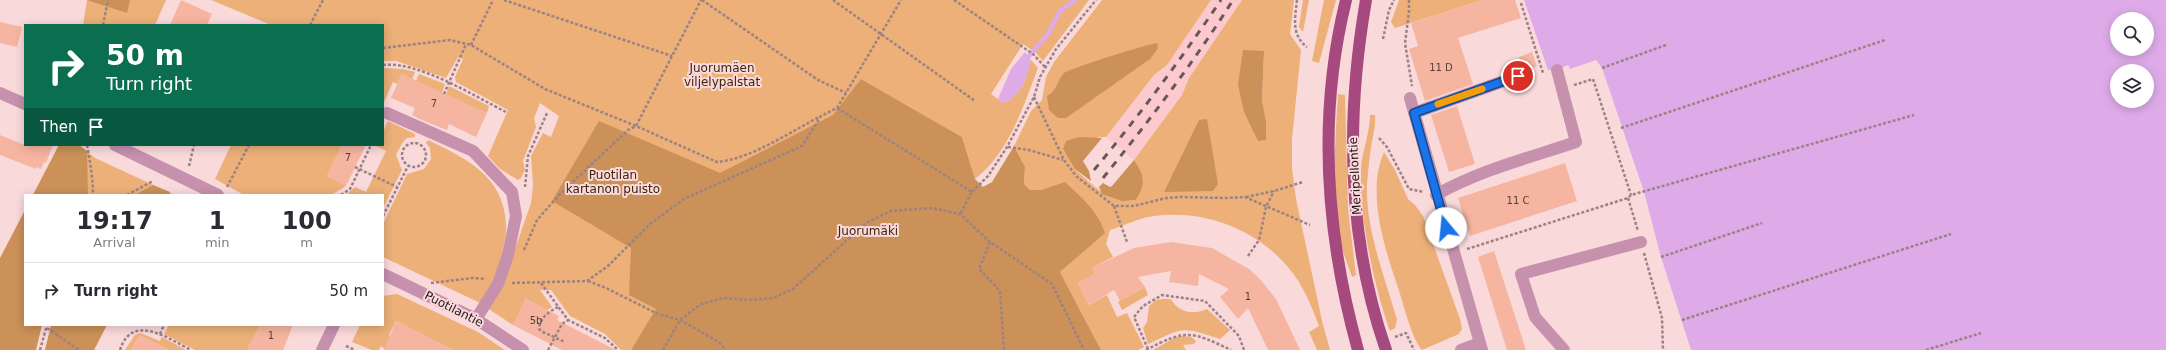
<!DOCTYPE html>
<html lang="en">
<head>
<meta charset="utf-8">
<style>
	body { margin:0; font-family:"DejaVu Sans",sans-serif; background:#f7f7f7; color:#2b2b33; height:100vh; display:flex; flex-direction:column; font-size:15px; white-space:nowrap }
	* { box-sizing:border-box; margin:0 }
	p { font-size:13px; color:#7c7c81 }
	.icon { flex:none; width:22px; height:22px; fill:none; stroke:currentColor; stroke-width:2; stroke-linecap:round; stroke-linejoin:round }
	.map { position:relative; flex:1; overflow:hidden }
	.panel { position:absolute; left:24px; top:194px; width:360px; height:132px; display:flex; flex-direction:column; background:#fff; border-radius:0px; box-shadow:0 2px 10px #0003 }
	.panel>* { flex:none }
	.top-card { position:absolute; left:24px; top:24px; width:360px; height:122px; border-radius:0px; box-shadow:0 2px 10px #0003; background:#0b6e4f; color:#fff; overflow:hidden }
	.fabs { position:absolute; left:2110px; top:12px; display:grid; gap:8px }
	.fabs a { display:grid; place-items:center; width:44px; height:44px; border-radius:50%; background:#fff; box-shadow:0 2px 10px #0003; font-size:20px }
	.pin { position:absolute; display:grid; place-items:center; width:34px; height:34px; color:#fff; margin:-17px; border:2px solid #fff; border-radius:50%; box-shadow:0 1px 4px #0007 }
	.me { position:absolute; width:44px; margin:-22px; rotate:343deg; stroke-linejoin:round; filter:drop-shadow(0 0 3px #0008) }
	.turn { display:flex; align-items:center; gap:14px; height:84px; padding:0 16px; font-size:18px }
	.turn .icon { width:52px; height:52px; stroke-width:2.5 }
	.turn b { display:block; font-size:28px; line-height:34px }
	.then { display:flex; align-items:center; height:38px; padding:0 16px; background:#0003; gap:8px; font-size:15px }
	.eta { display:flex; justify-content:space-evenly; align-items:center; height:68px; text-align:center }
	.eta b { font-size:24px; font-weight:800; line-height:28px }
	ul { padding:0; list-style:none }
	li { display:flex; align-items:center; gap:12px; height:56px; padding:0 16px; border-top:1px solid #e1e1e2 }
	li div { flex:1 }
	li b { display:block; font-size:15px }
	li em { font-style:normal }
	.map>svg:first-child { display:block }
</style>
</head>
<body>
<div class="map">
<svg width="2166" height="350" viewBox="0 0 2166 350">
	<rect width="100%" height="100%" fill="#fad9db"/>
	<path fill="#fccace" d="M1211 0H1242L1189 78 1182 95 1134 160 1106 137 1154 75 1167 65Z"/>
	<path fill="#ecb078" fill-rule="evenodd" d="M87 0H166L155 25H83Z
		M211 0H1089L1043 61 1036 53 1023 44 991 94 1003 103C1022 96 1026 78 1031 60L1038 68C1023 107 1009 153 975 179L962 137 861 79 717 332 650 320 631 350H621L605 334 570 316 551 290H540L552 307 547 310 526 299 513 325 478 302 383 257V224L407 174 424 169 431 159 430 148 426 143 428 140C466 159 504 175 506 225 507 235 503 245 502 255L515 249 531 203 533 185 531 156 543 133 551 137 559 116 540 103 534 118 536 127 523 161 525 170 521 178 518 180 500 169 488 156 508 110 456 82 455 77 463 59 458 57 446 78 396 61H383V25H271Z
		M1102 0H1211L1167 65 1154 75 1106 137H1098L1075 169C1095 187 1107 202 1136 200 1146 184 1145 175 1134 160L1182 95 1189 78 1242 0H1294L1290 34 1301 50 1292 139V168L1296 199 1311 269 1322 321 1330 350H1317L1309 332 1319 326 1317 321C1312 307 1306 294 1299 282 1267 232 1206 207 1148 217 1135 220 1122 226 1110 230L1106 244 1113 257 1092 268 1095 274 1078 283 1089 305 1107 295 1117 317 1127 313 1144 347 1138 350H1101L1060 272 1104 233 1065 183 1041 190H1030L1024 184 1025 167 1014 146 1031 111 1042 100 1046 77 1054 62ZM1264 51 1262 100 1266 121 1258 141 1254 131Z
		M1303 0H1309L1303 32 1299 27Z
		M1324 0H1336L1319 63 1312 61Z
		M1399 0H1482L1395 28 1391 22Z
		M383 68 403 69 415 72 412 79 402 74 397 84 393 82 384 102Z
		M419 74 445 84 442 93 416 81Z
		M449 86 489 106 487 113 446 95Z
		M1338 94 1345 95 1348 209 1356 275 1352 277C1348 266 1344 255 1341 244 1331 196 1335 143 1338 94Z
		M1370 115H1375V125C1371 145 1368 166 1367 186 1366 232 1385 277 1397 320L1395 328 1390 331C1374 287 1359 216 1361 169 1362 151 1370 133 1370 115Z
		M388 121 415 134V137L407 138 403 142 396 155 402 170 383 208V195H346L355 187 366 192 386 151 376 146 383 145V132Z
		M59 145H79L95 158 175 195H33Z
		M231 145H342L327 176 346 186 331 195H244L215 179Z
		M1384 152 1395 170 1408 199 1415 205 1423 216 1460 319 1462 329 1459 334 1422 350C1413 340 1405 311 1401 297 1387 254 1365 196 1384 152Z
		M1145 287 1148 295 1122 310 1118 302Z
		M397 294 478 332 505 350H453L396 321 389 335 391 336 385 349 381 346 379 350H372L352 342 360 325H383V296Z
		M1163 299H1171C1178 313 1195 315 1207 309L1230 330 1220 339C1181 326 1185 327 1148 344L1143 328 1147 322 1149 306 1156 300Z
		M169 325H260L247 350H195L164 334Z
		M140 333 160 341 162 337 186 350H169L139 335 131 350H125L135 335Z
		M1182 336 1191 337 1196 341 1194 344 1183 345 1186 350H1153L1174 338Z"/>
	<path fill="#cb9158" d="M87 0H130L127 13Z
		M1157 43 1158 48 1150 59 1066 118H1058L1049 110 1047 96C1057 91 1057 81 1063 74 1067 69 1148 44 1157 43Z
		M1243 50 1264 51 1262 100 1266 121V140L1258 141 1244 112 1238 85Z
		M861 79 962 137 975 179 983 187 992 182 1014 146 1025 167 1024 184 1030 190H1041L1065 182C1082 198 1097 210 1105 233L1060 272 1101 350H631L656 309 629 295 631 248 552 201 599 121 720 173 833 115Z
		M1207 119 1218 184 1213 191 1164 192 1199 120Z
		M1079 137 1102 138 1083 161 1089 171 1091 181 1075 169 1063 149 1066 141Z
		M59 145H79L87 151 88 195H33Z
		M1134 160C1145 175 1146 184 1136 200L1122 201 1102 194 1099 187 1103 183 1110 187 1112 186Z
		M153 185 170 192 169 195H135Z
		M25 210V325H42L36 350H0V258Z
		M51 325H107L94 350H45Z"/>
	<path fill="#deabe8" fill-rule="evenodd" d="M1524 0H2166V350H1691L1661 257 1644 192 1602 68 1596 60 1570 69 1568 65 1557 70H1548ZM2117 19H2147V49H2117ZM2117 71H2147V101H2117Z
		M1025 52 1031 60C1026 78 1022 96 1003 103L998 99 1011 69Z"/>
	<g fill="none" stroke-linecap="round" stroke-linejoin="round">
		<path stroke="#deabe8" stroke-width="4.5" d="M1029 56 1048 34 1060 11 1075 0"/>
	</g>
	<path fill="#f6b5a0" d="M181 0 212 14 207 25H170Z
		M1482 0H1515L1521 18 1458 38 1473 84 1425 101 1409 49 1418 46 1411 23Z
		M0 22 22 27 17 47 0 43Z
		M1532 52 1537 66 1524 71 1519 57Z
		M402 74 487 113 476 137 449 124 447 130 422 120 412 115 415 108 391 98Z
		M1457 106 1475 164 1449 172 1431 115Z
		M0 135 25 145H53L46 163 44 162 41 169 36 167V169L0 155Z
		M342 145H366L346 186 327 176Z
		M1565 163 1577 201 1470 236 1458 198Z
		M1171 242 1212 248 1249 269 1260 279 1276 299 1300 350H1268L1248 308 1238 319 1220 297 1229 289 1199 274 1198 286 1169 282 1171 271 1138 277 1145 287 1120 301 1114 290 1089 305 1078 283 1095 274 1092 268 1134 248Z
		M1494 251 1526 350H1507L1478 257Z
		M526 299 559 316 557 320 616 350H562L513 325Z
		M396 321 453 350H384Z
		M260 325H293L283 350H247Z
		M139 335 169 350H131Z"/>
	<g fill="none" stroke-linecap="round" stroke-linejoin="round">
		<path stroke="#9b8284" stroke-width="2.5" stroke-dasharray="3 2" stroke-linecap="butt" d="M504 0 672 56
			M702 0 818 80 846 93
			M833 0 975 101
			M954 0 1033 54 1046 68
			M1297 0C1295 18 1291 35 1307 47
			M1409 0V12L1405 43 1412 86
			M1521 3 1543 73
			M103 25 108 0
			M310 25 323 0
			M1383 39 1389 10 1394 0
			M471 45 493 0
			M383 48 450 40 471 45 545 89 636 126 717 162C751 159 790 132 821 116
			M383 65C419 61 474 96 506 112
			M1602 68 1666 45
			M1574 85 1593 79 1631 195
			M444 94 466 44
			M1034 97 1064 160 1076 176 1114 206H1134L1166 198 1181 197 1226 198 1245 197 1310 225
			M837 108 972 192 960 214
			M1621 128 1885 40
			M1379 138 1387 147 1409 189 1424 192
			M402 155a12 12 0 1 1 24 0a12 12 0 1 1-24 0Z
			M87 145C90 162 93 177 93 195
			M1008 147 1029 150 1063 160
			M189 166 194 145
			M355 167 397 187
			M227 187 249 145
			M525 187 528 156 547 113
			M972 192 988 176 1007 147 1034 97 1040 77 1056 49 1096 0
			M127 195 153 181
			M341 195 350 189 371 145
			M1246 197 1274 191 1303 182
			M1628 198 1638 231
			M1114 206 1127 242
			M383 216 408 166
			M990 242 979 269 1000 291 1004 350
			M1467 249 1628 198 1631 195 1914 115
			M524 250 537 220 559 195 628 130 636 126 701 0
			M1644 253 1662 318 1663 350
			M1248 256 1259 240 1266 207 1274 191
			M1661 257 1762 223
			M588 281 606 288 658 314 680 320 719 342 726 350
			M431 283 472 278 486 279
			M512 283 587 281 608 266 650 224 684 199 802 146 821 116 837 108 901 0
			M541 283 568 320 605 338 618 350
			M558 307C549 312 540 317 539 329L543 332 565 342
			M1682 320 1951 234
			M47 328 79 350
			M160 334 164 325
			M1395 337 1406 333 1414 350
			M346 346 355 350
			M1148 349 1134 317 1143 306 1162 295 1205 301 1239 336 1244 350
			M40 350 47 325
			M120 350C132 312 169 339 191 350
			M548 350 562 324 568 320
			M663 350 680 320 701 304 723 298 750 300 773 298 793 289 866 223 891 211 932 208 960 214 990 242 1052 284 1084 350
			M1146 350C1186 329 1191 331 1231 350
			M1926 350 1981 333"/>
		<path stroke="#c691ad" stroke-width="12" d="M0 93 25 104
			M1410 98 1482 350
			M387 113 473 151 512 192 516 216 508 255 498 284 476 319
			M1414 113 1518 76
			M115 145 218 195
			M1436 195C1480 170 1529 158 1576 142L1557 70
			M383 274 476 319 523 350
			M322 350 334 325
			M1461 350 1480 343
			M1564 350 1535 317 1521 274 1641 242"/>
		<path stroke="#a6497f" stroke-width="12" d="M1346 0C1317 117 1326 235 1358 350
			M1366 0C1346 116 1347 238 1386 350"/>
		<path stroke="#6b5758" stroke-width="3" stroke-dasharray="7 7" stroke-linecap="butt" d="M1094 170C1139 116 1181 59 1221 0
			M1103 178C1149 121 1194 62 1233 0"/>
	</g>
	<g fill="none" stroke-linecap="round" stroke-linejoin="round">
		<defs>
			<path id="route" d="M1446 228 1414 113 1518 76"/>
		</defs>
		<use href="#route" stroke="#114b97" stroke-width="10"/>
		<use href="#route" stroke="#1a73e8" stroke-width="7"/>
		<path stroke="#f59e0b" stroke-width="7" d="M1438 104 1482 89"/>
	</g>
	<g text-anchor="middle" stroke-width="4" stroke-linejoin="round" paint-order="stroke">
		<g font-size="10" fill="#583d38">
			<text x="1441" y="71">11 D</text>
			<text x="434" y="107">7</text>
			<text x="348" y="161">7</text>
			<text x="1518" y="204">11 C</text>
			<text x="1248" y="300">1</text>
			<text x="536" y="324">5b</text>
			<text x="271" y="339">1</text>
		</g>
		<g font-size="12" fill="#3e250c" stroke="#fad9db">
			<text x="722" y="72">Juorumäen<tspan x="722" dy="14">viljelypalstat</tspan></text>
			<text x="613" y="179">Puotilan<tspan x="613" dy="14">kartanon puisto</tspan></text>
			<text x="868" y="235">Juorumäki</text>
		</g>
		<g font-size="12" fill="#231516" stroke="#fad9db">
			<text transform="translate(1355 176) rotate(-93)" y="4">Meripellontie</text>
			<text transform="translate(454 309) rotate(27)" y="4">Puotilantie</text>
		</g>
	</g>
</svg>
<div class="fabs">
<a><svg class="icon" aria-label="search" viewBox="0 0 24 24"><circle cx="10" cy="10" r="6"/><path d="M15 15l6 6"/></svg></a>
<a><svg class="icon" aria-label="layers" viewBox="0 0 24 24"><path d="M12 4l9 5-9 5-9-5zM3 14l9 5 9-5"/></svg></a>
</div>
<div class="pin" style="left:1518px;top:76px;background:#d93025"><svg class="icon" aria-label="arrive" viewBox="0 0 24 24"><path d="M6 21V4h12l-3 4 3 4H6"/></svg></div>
<svg class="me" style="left:1446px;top:228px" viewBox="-20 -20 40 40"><circle r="19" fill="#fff"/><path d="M0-13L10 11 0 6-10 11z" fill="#1a73e8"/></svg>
<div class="top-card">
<div class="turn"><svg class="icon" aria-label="right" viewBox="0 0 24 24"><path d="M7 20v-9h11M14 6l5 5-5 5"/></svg><div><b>50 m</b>Turn right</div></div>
<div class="then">Then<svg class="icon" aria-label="arrive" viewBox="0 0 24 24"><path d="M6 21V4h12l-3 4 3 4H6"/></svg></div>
</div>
<section class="panel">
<div class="eta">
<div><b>19:17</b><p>Arrival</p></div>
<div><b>1</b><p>min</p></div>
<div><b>100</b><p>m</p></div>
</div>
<ul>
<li><svg class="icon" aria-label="right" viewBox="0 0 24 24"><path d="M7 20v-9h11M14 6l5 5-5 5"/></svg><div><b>Turn right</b></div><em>50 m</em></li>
</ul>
</section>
</div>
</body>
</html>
